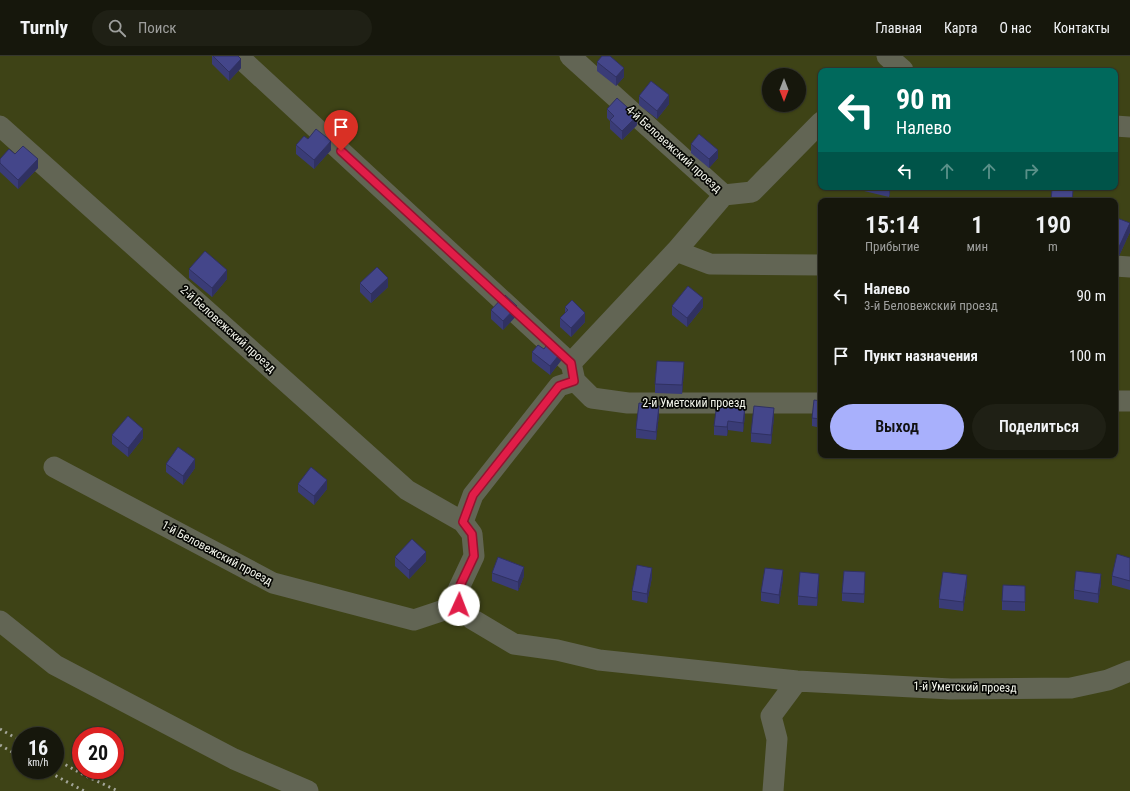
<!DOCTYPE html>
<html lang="ru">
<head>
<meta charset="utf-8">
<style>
	body { margin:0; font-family:"Roboto Condensed",sans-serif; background:#1f2015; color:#f1f3f6; height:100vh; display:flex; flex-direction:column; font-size:15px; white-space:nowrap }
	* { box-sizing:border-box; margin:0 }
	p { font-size:13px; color:#9e9f9d }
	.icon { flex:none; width:22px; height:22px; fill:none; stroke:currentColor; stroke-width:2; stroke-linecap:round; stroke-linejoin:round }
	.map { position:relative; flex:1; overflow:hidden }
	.sheet { position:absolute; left:818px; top:142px; width:300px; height:260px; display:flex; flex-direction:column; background:#16170c; border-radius:8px; box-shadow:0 1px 3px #0004,0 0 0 1px #35362d }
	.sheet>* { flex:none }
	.banner { position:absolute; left:818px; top:12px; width:300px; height:122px; border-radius:8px; box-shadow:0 1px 3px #0004,0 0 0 1px #35362d; background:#00695c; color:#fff; overflow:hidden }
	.needle { width:26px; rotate:180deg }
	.tools { position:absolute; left:762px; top:12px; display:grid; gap:8px }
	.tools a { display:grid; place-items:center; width:44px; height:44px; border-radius:50%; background:#16170c; box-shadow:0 1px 3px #0004,0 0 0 1px #35362d; font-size:20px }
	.speed { position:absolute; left:12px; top:671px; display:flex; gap:8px; font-size:20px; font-weight:700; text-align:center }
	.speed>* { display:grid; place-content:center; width:52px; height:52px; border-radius:50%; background:#16170c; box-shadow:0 1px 3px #0004,0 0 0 1px #35362d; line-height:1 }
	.speed small { font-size:10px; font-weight:400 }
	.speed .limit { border:6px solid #d22; background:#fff; color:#111 }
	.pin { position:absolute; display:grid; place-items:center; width:34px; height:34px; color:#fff; margin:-41px -17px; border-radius:50% 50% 50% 0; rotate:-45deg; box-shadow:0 0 4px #0007 }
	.pin .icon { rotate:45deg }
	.me { position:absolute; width:44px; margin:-22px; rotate:2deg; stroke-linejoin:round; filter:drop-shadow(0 0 3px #0008) }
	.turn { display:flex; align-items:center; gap:14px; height:84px; padding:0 12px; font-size:18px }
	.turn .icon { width:52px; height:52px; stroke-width:2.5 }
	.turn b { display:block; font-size:28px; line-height:34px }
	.lanes { display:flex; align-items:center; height:38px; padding:0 12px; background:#0003; justify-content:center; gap:20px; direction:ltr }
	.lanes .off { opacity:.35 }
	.eta { display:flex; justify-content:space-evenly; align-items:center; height:68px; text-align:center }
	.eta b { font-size:24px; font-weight:600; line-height:28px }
	.button { display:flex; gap:8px; margin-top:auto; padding:8px 12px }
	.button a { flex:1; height:46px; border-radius:24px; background:#a8b0fc; color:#111; font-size:16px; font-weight:600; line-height:46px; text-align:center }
	.button a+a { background:#1f2015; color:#f1f3f6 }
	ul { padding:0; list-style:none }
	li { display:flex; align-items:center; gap:12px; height:60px; padding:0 12px }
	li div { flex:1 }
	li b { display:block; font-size:15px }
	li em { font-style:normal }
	header { display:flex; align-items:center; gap:24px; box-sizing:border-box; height:56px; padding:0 20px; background:#16170c; border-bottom:1px solid #35362d }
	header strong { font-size:19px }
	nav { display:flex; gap:22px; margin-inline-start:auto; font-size:14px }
	.search { width:280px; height:36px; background:#1f2015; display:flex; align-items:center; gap:10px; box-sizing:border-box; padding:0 14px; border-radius:22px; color:#9e9f9d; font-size:15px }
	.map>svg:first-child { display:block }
</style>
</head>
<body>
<header>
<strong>Turnly</strong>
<div class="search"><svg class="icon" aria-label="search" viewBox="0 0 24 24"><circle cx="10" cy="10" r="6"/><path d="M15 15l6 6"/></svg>Поиск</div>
<nav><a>Главная</a><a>Карта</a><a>О нас</a><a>Контакты</a></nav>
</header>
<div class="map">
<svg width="1130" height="735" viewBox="0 0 1130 735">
	<rect width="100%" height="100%" fill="#1d1f10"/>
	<path fill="#3e4316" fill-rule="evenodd" d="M0 0H1130V735H0ZM821 15H1115V131H821ZM769 19H799V49H769ZM821 145H1115V399H821ZM21 680H55V714H21ZM81 680H115V714H81Z"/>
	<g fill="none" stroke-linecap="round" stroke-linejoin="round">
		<path stroke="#626554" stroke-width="21" d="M238 0 569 306
			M570 0 724 139
			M887 0 903 14
			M821 66 752 136 724 139 676 195 571 307 575 325 559 330 473 439 463 466 472 478 474 500 458 534 459 549 472 563 514 588 557 594 599 604 797 625 951 633 1071 632 1108 624 1130 615
			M0 70 407 434 463 466
			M1115 70 1130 71
			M676 195 710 208 821 209
			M1115 210 1130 211
			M575 325 592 342 628 347H821
			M1115 345H1130
			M54 411 273 527 414 564 459 549
			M0 565 55 609 234 703 308 735
			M773 735 777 683 771 660 797 625"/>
		<path stroke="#a4a69a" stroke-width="3" stroke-dasharray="2 4" stroke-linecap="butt" d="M0 673 21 685
			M0 689 21 701
			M55 703 84 719 118 735
			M45 714 84 735"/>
	</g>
	<path fill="#3a3c77" d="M212 0H238L241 12 229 25 212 8Z
		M597 6 624 21 616 30 597 15Z
		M639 40 669 48 657 63 639 49Z
		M607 53 637 69 622 84 610 73V65L607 62Z
		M691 88 718 102 709 112 691 97Z
		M296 89 331 94 314 113 296 98Z
		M15 98 38 112 18 133 0 116V103Z
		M864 131H891L889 141 864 135Z
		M1115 166 1130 176 1119 200 1115 198Z
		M189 213 227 223 212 241 189 222Z
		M360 227 388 231 371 247 360 236Z
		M672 250 703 251 687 271 672 259Z
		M565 251 585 266 571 281 560 271V262L565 257Z
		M491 254 517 259 503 274 491 263Z
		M544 293 563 302 550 319 532 305V296Z
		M684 315 682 338 655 337V328Z
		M821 345V372L812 370V362Z
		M659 358 656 384 636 382V373Z
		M745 359 743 376 728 374 727 380 714 379V370Z
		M774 361 771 388 751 386V377Z
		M112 379 143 382 128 401 112 388Z
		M166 408 195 412 183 429 166 416Z
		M298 428 327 433 314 449 298 436Z
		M395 501 426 505 409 523 395 510Z
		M1130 502V534L1112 529V520Z
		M492 517 524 520 518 535 492 525Z
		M652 521 647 547 632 544V535Z
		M783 523 779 548 761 545V536Z
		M865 525 864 547 842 545V537Z
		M819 527 817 550 798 549V540Z
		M1101 527 1098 547 1074 543V534Z
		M967 528 963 555 939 552V543Z
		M1025 539V555L1002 554V545Z"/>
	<path fill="#303161" d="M241 3V12L229 25V16Z
		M624 12V21L616 30V21Z
		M669 39V48L657 63V55Z
		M637 60V69L622 84V75Z
		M331 85V94L314 113V104Z
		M718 94V102L709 112V103Z
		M38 103V112L18 133V124Z
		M889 131H891L889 141Z
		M1130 167V176L1119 200V191Z
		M227 214V223L212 241V232Z
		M388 222V231L371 247V238Z
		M703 242V251L687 271V262Z
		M517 250V259L503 274V265Z
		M585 257V266L571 281V272Z
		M563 294V302L550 319V310Z
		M684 306V315L682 338V329Z
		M659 350V358L656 384V376Z
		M745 350V359L743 376V367Z
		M774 352V361L771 388V379Z
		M728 365V374L727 380V371Z
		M143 373V382L128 401V392Z
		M195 403V412L183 429V420Z
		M327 424V433L314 449V440Z
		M426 496V505L409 523V514Z
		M524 511V520L518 535V526Z
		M652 512V521L647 547V538Z
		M783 514V523L779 548V539Z
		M865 516V525L864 547V538Z
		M819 518V527L817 550V542Z
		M1101 518V527L1098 547V538Z
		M967 519V528L963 555V546Z"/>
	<path fill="#44468a" stroke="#303161" d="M213 0H238L241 3 229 16Z
		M602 0H610L624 12 616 21 597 6Z
		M651 25 669 39 657 55 639 40Z
		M617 42 637 60 622 75 610 64 614 60 607 53Z
		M316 73 331 85 314 104 296 89 304 80 308 83Z
		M699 78 718 94 709 103 691 88Z
		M23 90 38 103 18 124 0 107V103L9 93 15 98Z
		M1052 133 1073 134 1072 145H1051Z
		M1117 162 1130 167 1119 191 1115 190V166Z
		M205 195 227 214 212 232 189 213Z
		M377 211 388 222 371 238 360 227Z
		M688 230 703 242 687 262 672 250Z
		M505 239 517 250 503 265 491 254Z
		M572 244 585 257 571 272 560 262 568 254 565 251Z
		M550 284 563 294 550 310 532 296 538 289 544 293Z
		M657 305 684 306 682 329 655 328Z
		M814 344 821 345V363L812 362Z
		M639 347 659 350 656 376 636 373Z
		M717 347 745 350 743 367 728 365 727 371 714 370Z
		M754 350 774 352 771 379 751 377Z
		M128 360 143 373 128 392 112 379Z
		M178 391 195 403 183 420 166 408Z
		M311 411 327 424 314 440 298 428Z
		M412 483 426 496 409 514 395 501Z
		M1117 498 1130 502V525L1112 520Z
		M498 501 524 511 518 526 492 517Z
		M637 509 652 512 647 538 632 535Z
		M765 512 783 514 779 539 761 536Z
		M844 515 865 516 864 538 842 537Z
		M1076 515 1101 518 1098 538 1074 534Z
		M800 516 819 518 817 542 798 540Z
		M943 516 967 519 963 546 939 543Z
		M1003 529 1025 530V546L1002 545Z"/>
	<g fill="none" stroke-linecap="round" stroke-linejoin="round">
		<defs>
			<path id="route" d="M341 95 571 307 574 325 559 330 473 439 463 466 472 478 474 500 458 534 459 549"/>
		</defs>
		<use href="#route" stroke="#92132f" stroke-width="10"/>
		<use href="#route" stroke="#e11d48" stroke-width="7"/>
	</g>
	<g text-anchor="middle" stroke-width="3.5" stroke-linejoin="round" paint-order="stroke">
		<g font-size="12" fill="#f3f5eb" stroke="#070804">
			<text transform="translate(674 93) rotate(42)" y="4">4-й Беловежский проезд</text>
			<text transform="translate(228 273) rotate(42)" y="4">2-й Беловежский проезд</text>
			<text x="694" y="351">2-й Уметский проезд</text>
			<text transform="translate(217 497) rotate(28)" y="4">1-й Беловежский проезд</text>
			<text transform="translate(965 631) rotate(1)" y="4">1-й Уметский проезд</text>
		</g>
	</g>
</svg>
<div class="tools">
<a><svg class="needle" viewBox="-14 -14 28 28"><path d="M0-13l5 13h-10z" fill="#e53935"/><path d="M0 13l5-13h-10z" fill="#9e9f9d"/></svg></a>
</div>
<div class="speed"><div>16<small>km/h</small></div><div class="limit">20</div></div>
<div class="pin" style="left:341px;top:95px;background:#d93025"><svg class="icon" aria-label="arrive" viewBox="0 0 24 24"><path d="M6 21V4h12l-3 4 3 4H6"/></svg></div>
<svg class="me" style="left:459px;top:549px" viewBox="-20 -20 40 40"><circle r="19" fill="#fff"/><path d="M0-13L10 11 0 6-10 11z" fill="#e11d48"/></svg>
<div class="banner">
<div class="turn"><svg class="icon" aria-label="left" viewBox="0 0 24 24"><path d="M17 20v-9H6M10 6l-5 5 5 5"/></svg><div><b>90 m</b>Налево</div></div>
<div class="lanes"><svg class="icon" aria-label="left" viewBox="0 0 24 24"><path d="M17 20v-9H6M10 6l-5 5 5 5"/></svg><svg class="icon off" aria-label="ahead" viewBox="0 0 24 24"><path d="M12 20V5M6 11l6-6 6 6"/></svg><svg class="icon off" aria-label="ahead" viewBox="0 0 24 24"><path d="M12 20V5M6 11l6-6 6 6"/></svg><svg class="icon off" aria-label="right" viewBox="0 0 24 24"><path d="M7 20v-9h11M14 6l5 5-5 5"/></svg></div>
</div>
<section class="sheet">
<div class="eta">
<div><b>15:14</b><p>Прибытие</p></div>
<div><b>1</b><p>мин</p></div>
<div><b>190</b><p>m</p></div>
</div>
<ul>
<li><svg class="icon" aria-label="left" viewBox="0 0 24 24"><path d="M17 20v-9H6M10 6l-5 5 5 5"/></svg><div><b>Налево</b><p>3-й Беловежский проезд</p></div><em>90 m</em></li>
<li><svg class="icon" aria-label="arrive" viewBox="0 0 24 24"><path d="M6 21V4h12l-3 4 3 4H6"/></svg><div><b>Пункт назначения</b></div><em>100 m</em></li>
</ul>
<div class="button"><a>Выход</a><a>Поделиться</a></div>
</section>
</div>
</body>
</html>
